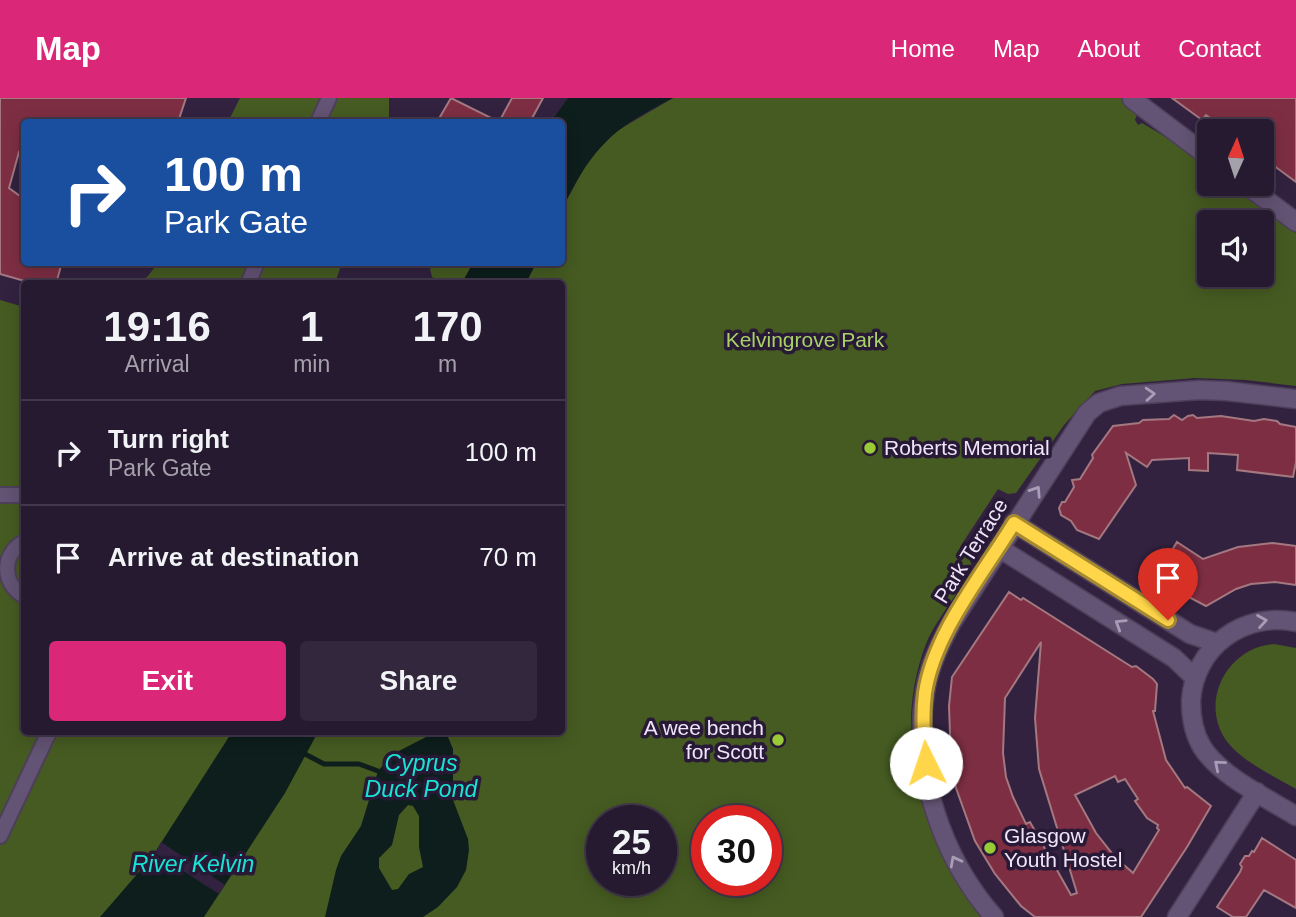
<!DOCTYPE html>
<html lang="en">
<head>
<meta charset="utf-8">
<style>
	body { margin:0; font-family:Arial,sans-serif; background:#32273c; color:#f1f3f6; height:100vh; display:flex; flex-direction:column; font-size:26px; white-space:nowrap }
	* { box-sizing:border-box; margin:0 }
	p { font-size:23px; color:#a4a1ab }
	.icon { flex:none; width:38px; height:38px; fill:none; stroke:currentColor; stroke-width:2; stroke-linecap:round; stroke-linejoin:round }
	.map { position:relative; flex:1; overflow:hidden }
	.panel { position:absolute; left:21px; top:182px; width:544px; height:455px; display:flex; flex-direction:column; background:#261a30; border-radius:7px; box-shadow:0 4px 18px #0003,0 0 0 2px #42384c }
	.panel>* { flex:none }
	.banner { position:absolute; left:21px; top:21px; width:544px; height:147px; border-radius:7px; box-shadow:0 4px 18px #0003,0 0 0 2px #42384c; background:#1a4fa0; color:#fff; overflow:hidden }
	.needle { width:46px; rotate:3deg }
	.buttons { position:absolute; left:1197px; top:21px; display:grid; gap:14px }
	.buttons a { display:grid; place-items:center; width:77px; height:77px; border-radius:7px; background:#261a30; box-shadow:0 4px 18px #0003,0 0 0 2px #42384c; font-size:35px }
	.speed { position:absolute; left:586px; top:707px; display:flex; gap:14px; font-size:35px; font-weight:700; text-align:center }
	.speed>* { display:grid; place-content:center; width:91px; height:91px; border-radius:50%; background:#261a30; box-shadow:0 4px 18px #0003,0 0 0 2px #42384c; line-height:1 }
	.speed small { font-size:18px; font-weight:400 }
	.speed .limit { border:10px solid #d22; background:#fff; color:#111 }
	.pin { position:absolute; display:grid; place-items:center; width:60px; height:60px; color:#fff; margin:-72px -30px; border-radius:50% 50% 50% 0; rotate:-45deg; box-shadow:0 0 7px #0007 }
	.pin .icon { rotate:45deg }
	.me { position:absolute; width:77px; margin:-38px; rotate:356deg; stroke-linejoin:round; filter:drop-shadow(0 0 5px #0008) }
	.turn { display:flex; align-items:center; gap:24px; height:147px; padding:0 28px; font-size:32px }
	.turn .icon { width:91px; height:91px; stroke-width:2.5 }
	.turn b { display:block; font-size:49px; line-height:60px }
	.eta { display:flex; justify-content:space-evenly; align-items:center; height:119px; text-align:center }
	.eta b { font-size:42px; font-weight:700; line-height:49px }
	.button { display:flex; gap:14px; margin-top:auto; padding:14px 28px }
	.button a { flex:1; height:80px; border-radius:7px; background:#db2777; color:#fff; font-size:28px; font-weight:700; line-height:80px; text-align:center }
	.button a+a { background:#32273c; color:#f1f3f6 }
	ul { padding:0; list-style:none }
	li { display:flex; align-items:center; gap:21px; height:105px; padding:0 28px; border-top:2px solid #42384c }
	li div { flex:1 }
	li b { display:block; font-size:26px }
	li em { font-style:normal }
	header { display:flex; align-items:center; gap:42px; box-sizing:border-box; height:98px; padding:0 35px; background:#db2777; color:#fff }
	header strong { font-size:33px }
	nav { display:flex; gap:38px; margin-inline-start:auto; font-size:24px }
	.map>svg:first-child { display:block }
</style>
</head>
<body>
<header>
<strong>Map</strong>
<nav><a>Home</a><a>Map</a><a>About</a><a>Contact</a></nav>
</header>
<div class="map">
<svg width="1296" height="819" viewBox="0 0 1296 819">
	<rect width="100%" height="100%" fill="#322240"/>
	<path fill="#465b22" fill-rule="evenodd" d="M240 0H389V24H228Z
		M673 0H1146L1136 19 1135 22 1138 27 1142 25 1169 41 1209 70V86H1230L1296 135V288L1246 282 1195 280 1122 286 1095 293 1064 327 1016 395 1008 396 998 391 960 449 969 457 971 466C962 495 937 518 926 546 890 638 922 745 982 819H0V202L24 209V634H562V186L526 185 536 165 562 164V111L587 64 615 34ZM1209 124H1262V177H1209ZM602 723H662V782H602ZM707 723H766V782H707Z
		M158 165H342L335 185 137 186 148 178Z
		M438 165H473L462 185H441L432 179 430 171Z
		M1274 546 1296 550V691C1274 678 1245 665 1229 646 1197 607 1226 549 1274 546Z"/>
	<path fill="#0d1e1c" fill-rule="evenodd" d="M568 0H673C610 32 594 48 562 111V24H551Z
		M473 165V164L536 165 526 185H462Z
		M232 634H318L285 695 204 819H100L152 759Z
		M438 636 448 639 453 651V702L468 741 469 752 466 772 457 789 438 809 423 819H325L336 772 341 758 361 728 378 673 393 656 428 638ZM408 707 413 708 419 718V749L423 769 409 776 398 791 392 792 379 770V760L392 747 399 717Z"/>
	<path fill="#322240" d="M161 744 225 787 219 796 155 755Z"/>
	<g fill="none" stroke-linecap="round" stroke-linejoin="round">
		<path stroke="#0d1e1c" stroke-width="5" d="M301 654 324 666H359L378 673"/>
	</g>
	<path fill="#7e2e43" stroke="#a47880" stroke-width="2" fill-rule="evenodd" d="M0 0H186L178 24H24V55L19 54 9 90 24 101V164H62L56 186H35L0 176Z
		M451 0 499 24 512 0H543L530 24H437Z
		M1172 0H1296V84L1262 59V33H1228L1206 17 1202 22Z
		M1174 317 1182 322 1188 318 1193 317 1197 320 1221 318 1254 323 1264 321 1277 323 1280 326 1296 329V364L1293 379 1237 372 1238 357 1208 355V373L1189 372V360L1152 362 1147 369 1126 355 1136 387 1099 441 1077 432 1071 423 1061 417 1059 410 1062 404H1065L1074 389 1072 382 1080 381 1093 360 1092 357 1113 328 1139 325 1143 322 1169 321Z
		M1177 444 1203 461 1238 449 1273 445 1296 448V487L1275 484 1251 486 1236 491 1206 508 1189 499 1185 500 1178 496 1169 485 1157 477Z
		M1009 494 1021 502 1023 500 1132 569 1136 568 1153 581 1157 586 1155 613H1153L1166 662 1185 690 1187 689 1211 708 1187 749 1141 819H1035L1021 808 995 776 975 743 956 690 951 663 949 608 952 579ZM1041 544 1035 620 1039 671 1077 795 1071 797 1030 724 1026 726 1013 699 1006 679 1003 655 1005 600ZM1115 678 1118 684 1125 681 1138 701 1135 703 1147 720 1158 727 1157 730 1159 732 1133 775 1115 759 1096 735 1075 697Z
		M1262 740 1296 762V810L1264 792 1246 819H1233L1217 809 1240 774 1242 769 1240 766 1245 758H1249L1252 753 1254 754Z"/>
	<g fill="none" stroke-linecap="round" stroke-linejoin="round">
		<defs>
			<path id="pedestrian" d="M318 24 329 0
				M248 186 257 164
				M0 397H24
				M24 444C1 456 2 486 24 498
				M0 738 49 634"/>
			<path id="minor" d="M1132 1 1209 59
				M1245 86 1296 124
				M1014 425 1190 536 1217 545
				M999 450 1174 560 1195 580
				M1296 524C1244 513 1194 549 1191 603 1191 619 1193 634 1202 649 1220 678 1267 700 1296 718
				M994 819C942 760 912 672 925 594 929 568 940 546 952 524L1087 315 1099 305 1120 298 1199 292 1226 293 1296 301
				M1177 819 1257 694"/>
		</defs>
		<use href="#pedestrian" stroke="#4d3f59" stroke-width="18"/>
		<use href="#minor" stroke="#4d3f59" stroke-width="21"/>
		<use href="#pedestrian" stroke="#635374" stroke-width="14"/>
		<use href="#minor" stroke="#635374" stroke-width="18"/>
	</g>
	<defs><path id="oneway-chevron" d="M-2-3.5L2.5 0L-2 3.5" fill="none" stroke-width="1.6" stroke-linecap="round" stroke-linejoin="round" transform="scale(1.75)"/></defs>
	<g stroke="#a99cb6">
		<use href="#oneway-chevron" transform="translate(1150 296) rotate(-4)"/>
		<use href="#oneway-chevron" transform="translate(1036 393) rotate(-57)"/>
		<use href="#oneway-chevron" transform="translate(1262 523) rotate(-9)"/>
		<use href="#oneway-chevron" transform="translate(1120 526) rotate(-148)"/>
		<use href="#oneway-chevron" transform="translate(1219 667) rotate(-140)"/>
		<use href="#oneway-chevron" transform="translate(955 763) rotate(-118)"/>
	</g>
	<g fill="none" stroke-linecap="round" stroke-linejoin="round">
		<defs>
			<path id="route" d="M926 665C924 642 922 618 925 595 934 535 983 476 1014 425L1168 522"/>
		</defs>
		<use href="#route" stroke="#a68a30" stroke-width="18"/>
		<use href="#route" stroke="#ffd54a" stroke-width="12"/>
	</g>
	<g fill="#98cb36" stroke="#281936" stroke-width="2.5">
		<circle cx="870" cy="350" r="7"/>
		<circle cx="778" cy="642" r="7"/>
		<circle cx="990" cy="750" r="7"/>
	</g>
	<g text-anchor="middle" stroke-width="7" stroke-linejoin="round" paint-order="stroke">
		<g font-size="21" fill="#a8d167" stroke="#281936">
			<text x="805" y="249">Kelvingrove Park</text>
		</g>
		<g font-size="21" fill="#efe5f9" stroke="#281936" text-anchor="start">
			<text x="884" y="357">Roberts Memorial</text>
			<text x="764" y="637" text-anchor="end">A wee bench<tspan x="764" dy="24">for Scott</tspan></text>
			<text x="1004" y="745">Glasgow<tspan x="1004" dy="24">Youth Hostel</tspan></text>
		</g>
		<g font-size="21" fill="#efe5f9" stroke="#281936">
			<text transform="translate(971 453) rotate(-58)" y="7">Park Terrace</text>
		</g>
		<g font-size="23" font-style="italic" fill="#18e4d6" stroke="#281936">
			<text x="421" y="673">Cyprus<tspan x="421" dy="26">Duck Pond</tspan></text>
			<text x="193" y="774">River Kelvin</text>
		</g>
	</g>
</svg>
<div class="buttons">
<a><svg class="needle" viewBox="-14 -14 28 28"><path d="M0-13l5 13h-10z" fill="#e53935"/><path d="M0 13l5-13h-10z" fill="#a4a1ab"/></svg></a>
<a><svg class="icon" aria-label="sound" viewBox="0 0 24 24"><path d="M4 9h4l5-4v14l-5-4H4zM17 9q2 3 0 6"/></svg></a>
</div>
<div class="speed"><div>25<small>km/h</small></div><div class="limit">30</div></div>
<div class="pin" style="left:1168px;top:522px;background:#d93025"><svg class="icon" aria-label="arrive" viewBox="0 0 24 24"><path d="M6 21V4h12l-3 4 3 4H6"/></svg></div>
<svg class="me" style="left:926px;top:665px" viewBox="-20 -20 40 40"><circle r="19" fill="#fff"/><path d="M0-13L10 11 0 6-10 11z" fill="#ffd54a"/></svg>
<div class="banner">
<div class="turn"><svg class="icon" aria-label="right" viewBox="0 0 24 24"><path d="M7 20v-9h11M14 6l5 5-5 5"/></svg><div><b>100 m</b>Park Gate</div></div>
</div>
<section class="panel">
<div class="eta">
<div><b>19:16</b><p>Arrival</p></div>
<div><b>1</b><p>min</p></div>
<div><b>170</b><p>m</p></div>
</div>
<ul>
<li><svg class="icon" aria-label="right" viewBox="0 0 24 24"><path d="M7 20v-9h11M14 6l5 5-5 5"/></svg><div><b>Turn right</b><p>Park Gate</p></div><em>100 m</em></li>
<li><svg class="icon" aria-label="arrive" viewBox="0 0 24 24"><path d="M6 21V4h12l-3 4 3 4H6"/></svg><div><b>Arrive at destination</b></div><em>70 m</em></li>
</ul>
<div class="button"><a>Exit</a><a>Share</a></div>
</section>
</div>
</body>
</html>
